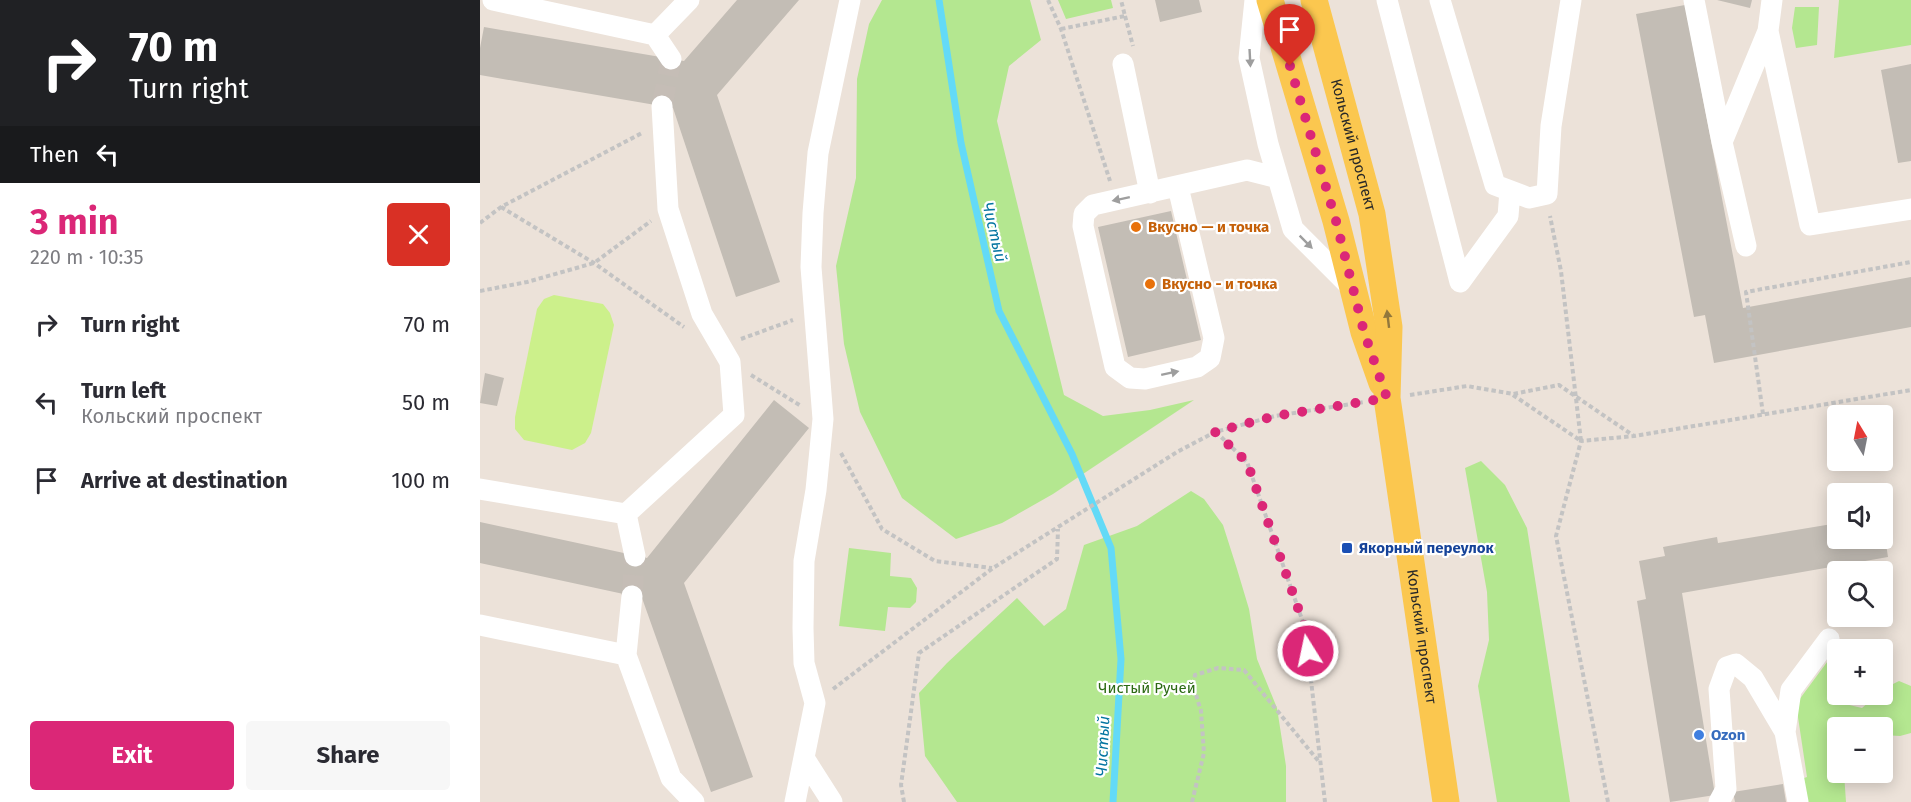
<!DOCTYPE html>
<html lang="en">
<head>
<meta charset="utf-8">
<style>
	body { margin:0; font-family:"Fira Sans",sans-serif; background:#f7f7f7; color:#2b2b33; height:100vh; display:flex; flex-direction:column; font-size:22px; white-space:nowrap }
	* { box-sizing:border-box; margin:0 }
	p { font-size:20px; color:#7c7c81 }
	.icon { flex:none; width:33px; height:33px; fill:none; stroke:currentColor; stroke-width:2; stroke-linecap:round; stroke-linejoin:round }
	.map { position:relative; flex:1; overflow:hidden }
	.panel { display:flex; flex-direction:column; background:#fff; width:480px }
	.panel>* { flex:none }
	.guide { background:#202124; color:#fff; overflow:hidden }
	.needle { width:39px; rotate:350deg }
	.tools { position:absolute; left:1347px; top:405px; display:grid; gap:12px }
	.tools a { display:grid; place-items:center; width:66px; height:66px; border-radius:6px; background:#fff; box-shadow:0 3px 15px #0003; font-size:30px }
	.pin { position:absolute; display:grid; place-items:center; width:51px; height:51px; color:#fff; margin:-62px -26px; border-radius:50% 50% 50% 0; rotate:-45deg; box-shadow:0 0 6px #0007 }
	.pin .icon { rotate:45deg }
	.me { position:absolute; width:66px; margin:-33px; rotate:350deg; stroke-linejoin:round; filter:drop-shadow(0 0 4px #0008) }
	.turn { display:flex; align-items:center; gap:21px; height:126px; padding:0 30px; font-size:27px }
	.turn .icon { width:78px; height:78px; stroke-width:2.5 }
	.turn b { display:block; font-size:42px; line-height:51px }
	.then { display:flex; align-items:center; height:57px; padding:0 30px; background:#0003; gap:12px; font-size:22px }
	.round { display:grid; place-items:center; flex:none; width:63px; height:63px; border-radius:6px; background:#f7f7f7 }
	.summary { display:flex; align-items:center; justify-content:space-between; height:102px; padding:0 30px }
	h1 { font-size:36px; font-weight:700; line-height:45px; color:#db2777 }
	.cta { display:flex; gap:12px; margin-top:auto; padding:12px 30px }
	.cta a { flex:1; height:69px; border-radius:6px; background:#db2777; color:#fff; font-size:24px; font-weight:700; line-height:69px; text-align:center }
	.cta a+a { background:#f7f7f7; color:#2b2b33 }
	ul { padding:0; list-style:none }
	li { display:flex; align-items:center; gap:18px; height:78px; padding:0 30px }
	li div { flex:1 }
	li b { display:block; font-size:22px }
	li em { font-style:normal }
	main { display:flex; flex:1; min-height:0 }
	.map>svg:first-child { display:block }
</style>
</head>
<body>
<main>
<section class="panel">
<div class="guide">
<div class="turn"><svg class="icon" aria-label="right" viewBox="0 0 24 24"><path d="M7 20v-9h11M14 6l5 5-5 5"/></svg><div><b>70 m</b>Turn right</div></div>
<div class="then">Then<svg class="icon" aria-label="left" viewBox="0 0 24 24"><path d="M17 20v-9H6M10 6l-5 5 5 5"/></svg></div>
</div>
<div class="summary"><div><h1>3 min</h1><p>220 m · 10:35</p></div><a class="round" style="background:#d93025;color:#fff"><svg class="icon" aria-label="close" viewBox="0 0 24 24"><path d="M6 6l12 12M18 6L6 18"/></svg></a></div>
<ul>
<li><svg class="icon" aria-label="right" viewBox="0 0 24 24"><path d="M7 20v-9h11M14 6l5 5-5 5"/></svg><div><b>Turn right</b></div><em>70 m</em></li>
<li><svg class="icon" aria-label="left" viewBox="0 0 24 24"><path d="M17 20v-9H6M10 6l-5 5 5 5"/></svg><div><b>Turn left</b><p>Кольский проспект</p></div><em>50 m</em></li>
<li><svg class="icon" aria-label="arrive" viewBox="0 0 24 24"><path d="M6 21V4h12l-3 4 3 4H6"/></svg><div><b>Arrive at destination</b></div><em>100 m</em></li>
</ul>
<div class="cta"><a>Exit</a><a>Share</a></div>
</section>
<div class="map">
<svg width="1431" height="802" viewBox="0 0 1431 802">
	<rect width="100%" height="100%" fill="#ece2d9"/>
	<path fill="#b4e790" d="M402 0H550L561 40 529 66 517 121 584 395 623 416 670 410 714 400 573 494 522 523 476 539 422 498 380 412 364 344 356 266 376 178 377 79 389 24Z
		M578 0H631L633 8 586 19Z
		M1359 0H1431V45L1354 58Z
		M1315 7H1339L1337 45 1316 48 1312 28Z
		M1001 461 1025 485 1047 528 1090 802H1017L998 686 1009 640 1007 592 985 468Z
		M711 491 724 499 743 525 757 569 769 609 777 659 797 708 806 766V802H477L445 756 439 693 467 663 537 598 564 626 586 609 604 545 657 526Z
		M369 548 411 553 410 576 431 578 437 588 436 602 430 608 408 607 405 631 359 626Z
		M1353 654 1358 694 1360 695 1361 703 1382 708 1397 695 1402 694 1403 689 1419 681 1431 686V733L1420 736 1403 735 1402 728H1358V772L1364 773 1366 802H1325L1321 779 1327 777 1316 704Z"/>
	<path fill="#ccf08b" d="M74 295 123 304 130 313 134 325 111 433 105 443 92 450 44 440 35 429V417L57 309 64 299Z"/>
	<g fill="none" stroke-linecap="round" stroke-linejoin="round">
		<path stroke="#63daf7" stroke-width="7" d="M459 0 481 143 519 311 592 454 631 548 641 659 633 802"/>
	</g>
	<path fill="#c3bdb5" d="M257 0H319L237 95 300 282 256 297 193 108 0 75V48L4 27 204 61Z
		M675 0H719L722 12 680 22Z
		M1237 0H1272L1270 8Z
		M1205 5 1263 308 1431 277V327L1234 363 1225 315 1214 317 1156 14Z
		M1431 64V161L1418 163 1401 70Z
		M691 211 721 340 648 357 618 227Z
		M5 373 24 378 17 406 0 403Z
		M294 400 329 428 204 583 273 777 231 792 162 598 0 563V522L167 558Z
		M1358 523V538H1402L1404 531 1408 557 1202 593 1235 795 1190 802 1157 601 1166 599 1159 561 1185 556 1183 547 1237 537 1238 543Z
		M1303 784 1306 802H1255L1253 792Z"/>
	<g fill="none" stroke-linecap="round" stroke-linejoin="round">
		<path stroke="#c5bdb6" stroke-width="21" stroke-dasharray="21 10" stroke-linecap="butt" d="M182 106 191 59
			M152 596 155 556"/>
		<path stroke="#c3c3c3" stroke-width="4" stroke-dasharray="4.5 3" stroke-linecap="butt" d="M568 0 581 29 630 181
			M645 16 653 46
			M581 29 645 16 641 0
			M21 207 114 263 204 327
			M0 223 21 207 162 133
			M0 291 47 282 114 263 171 221
			M261 339 313 320
			M271 375 321 406
			M930 395 987 386 1033 394 1079 385 1154 436
			M1033 395 1101 441 1081 271 1070 216
			M1283 414 1266 292 1431 262
			M736 432 767 462 825 628 845 802
			M361 453 402 529 455 561 512 568
			M353 689 513 568 697 452 735 432 795 416 884 402
			M424 802 421 785 439 653 577 559 578 529
			M712 802 724 753 721 711 713 685 715 675 738 668 764 670 840 763
			M1128 802 1076 536 1101 441 1154 436 1431 390"/>
		<path stroke="#fff" stroke-width="21" d="M13 0 175 35
			M775 0 769 58 788 144 813 229 873 289
			M907 0 980 282 1028 216 1030 191
			M960 0 1015 185 1049 198 1067 194 1071 126 1091 0
			M1214 0 1242 142
			M1288 31 1330 225 1431 209
			M191 59 175 35 209 0
			M643 64 670 193
			M698 187 734 338 730 358 717 367 665 379 650 378 635 367 603 226 604 214 613 205 767 170 798 178
			M1266 246 1242 142 1288 31 1292 0
			M0 489 146 514
			M155 556 146 514 254 415 250 362 222 314 188 209 182 106
			M152 596 146 655 191 778 214 802
			M0 625 146 655
			M1305 732 1311 690 1349 639
			M324 758 352 802
			M315 802 335 703 324 663 323 628 324 561 336 490 343 419 331 267 333 213 338 153 370 0
			M1239 802 1246 789 1239 689 1247 667 1256 664 1273 678 1305 732 1318 802"/>
		<g stroke="#fbc74f" stroke-width="27">
			<path d="M790 0 856 221 884 332 902 383"/>
			<path id="s1" d="M834 0 892 214 909 327 907 398 966 802"/>
		</g>
	</g>
	<defs><path id="oneway-solid" d="M-6-.8H1V-3.2L6.5 0L1 3.2V.8H-6Z" transform="scale(1.5)"/></defs>
	<g fill="#9e9e9e">
		<use href="#oneway-solid" transform="translate(770 58) rotate(87)"/>
		<use href="#oneway-solid" transform="translate(641 199) rotate(168)"/>
		<use href="#oneway-solid" transform="translate(826 242) rotate(45)"/>
		<use href="#oneway-solid" transform="translate(690 373) rotate(-12)"/>
	</g>
	<use fill="#92783c" href="#oneway-solid" transform="translate(908 319) rotate(-97)"/>
	<g fill="none" stroke-linecap="round" stroke-linejoin="round">
		<path stroke="#db2777" stroke-width="10" stroke-dasharray="0 18" d="M810 66 856 221 884 332 907 398 795 416 735 432 767 462 825 628 828 651"/>
	</g>
	<g fill="#e8710a" stroke="#fff" stroke-width="2">
		<circle cx="656" cy="227" r="6"/>
		<circle cx="670" cy="284" r="6"/>
	</g>
	<rect fill="#1a4fb4" stroke="#fff" stroke-width="2" x="861" y="542" width="12" height="12" rx="3"/>
	<circle fill="#3f7fe0" stroke="#fff" stroke-width="2" cx="1219" cy="735" r="6"/>
	<g text-anchor="middle" stroke-width="4.5" stroke-linejoin="round" paint-order="stroke">
		<g font-size="15" fill="#282828" stroke="#fff">
			<text dy="5" stroke="none"><textPath href="#s1" startOffset="150">Кольский проспект</textPath></text>
			<text dy="5" stroke="none"><textPath href="#s1" startOffset="648">Кольский проспект</textPath></text>
		</g>
		<g font-size="15" font-weight="bold" fill="#c56008" stroke="#fff" text-anchor="start">
			<text x="668" y="232">Вкусно — и точка</text>
			<text x="682" y="289">Вкусно - и точка</text>
		</g>
		<g font-size="15" font-weight="bold" fill="#164399" stroke="#fff" text-anchor="start">
			<text x="879" y="553">Якорный переулок</text>
		</g>
		<g font-size="15" fill="#2c6a14" stroke="#fff">
			<text x="667" y="693">Чистый Ручей</text>
		</g>
		<g font-size="15" font-weight="bold" fill="#366cbe" stroke="#fff" text-anchor="start">
			<text x="1231" y="740">Ozon</text>
		</g>
		<g font-size="16" font-style="italic" fill="#0475a1" stroke="#fff">
			<text transform="translate(515 232) rotate(77)" y="6">Чистый</text>
			<text transform="translate(622 746) rotate(-87)" y="6">Чистый</text>
		</g>
	</g>
</svg>
<div class="tools">
<a><svg class="needle" viewBox="-14 -14 28 28"><path d="M0-13l5 13h-10z" fill="#e53935"/><path d="M0 13l5-13h-10z" fill="#7c7c81"/></svg></a>
<a><svg class="icon" aria-label="sound" viewBox="0 0 24 24"><path d="M4 9h4l5-4v14l-5-4H4zM17 9q2 3 0 6"/></svg></a>
<a><svg class="icon" aria-label="search" viewBox="0 0 24 24"><circle cx="10" cy="10" r="6"/><path d="M15 15l6 6"/></svg></a>
<a>+</a>
<a>−</a>
</div>
<div class="pin" style="left:810px;top:66px;background:#d93025"><svg class="icon" aria-label="arrive" viewBox="0 0 24 24"><path d="M6 21V4h12l-3 4 3 4H6"/></svg></div>
<svg class="me" style="left:828px;top:651px" viewBox="-20 -20 40 40"><circle r="17" fill="#db2777" stroke="#fff" stroke-width="3"/><path d="M0-11L8 9 0 5-8 9z" fill="#fff"/></svg>
</div>
</main>
</body>
</html>
